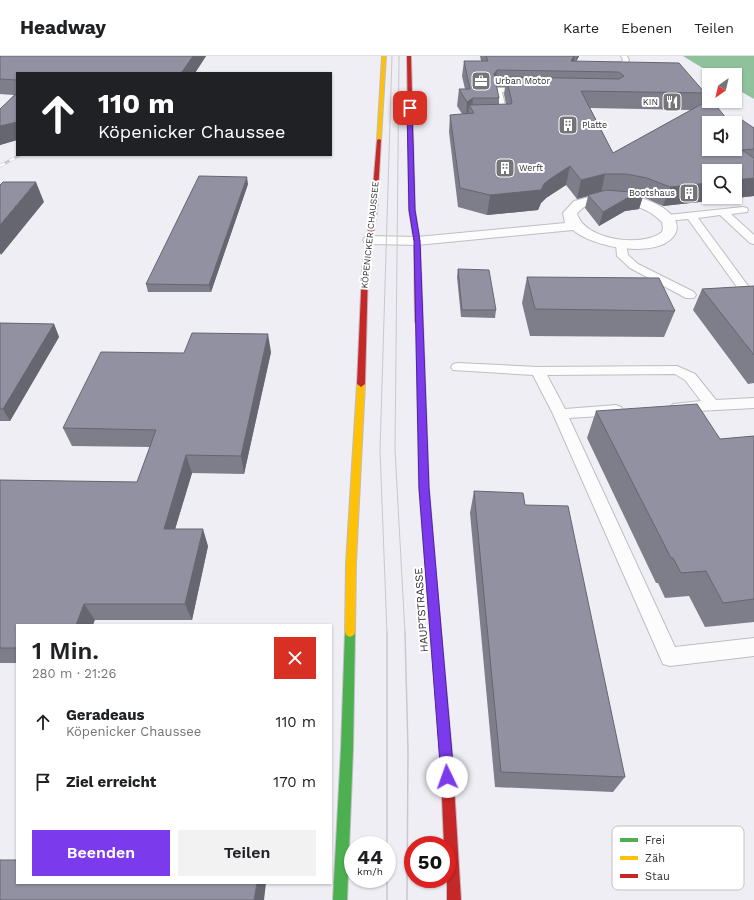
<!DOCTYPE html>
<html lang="de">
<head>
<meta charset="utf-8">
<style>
	body { margin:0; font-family:"Work Sans",sans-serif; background:#f2f2f2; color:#202124; height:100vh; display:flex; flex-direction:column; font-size:15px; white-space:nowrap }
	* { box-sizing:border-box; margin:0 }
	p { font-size:13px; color:#757577 }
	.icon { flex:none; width:22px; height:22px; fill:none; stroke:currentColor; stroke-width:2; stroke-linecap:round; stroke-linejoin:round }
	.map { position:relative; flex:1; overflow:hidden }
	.drawer { position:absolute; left:16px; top:568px; width:316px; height:260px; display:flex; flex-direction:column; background:#fff; border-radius:0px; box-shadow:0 1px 3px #0004 }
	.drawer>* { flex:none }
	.guide { position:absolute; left:16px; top:16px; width:316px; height:84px; border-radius:0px; box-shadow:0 1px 3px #0004; background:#202124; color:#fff; overflow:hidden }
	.needle { width:26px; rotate:214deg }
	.buttons { position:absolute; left:702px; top:12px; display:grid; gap:8px }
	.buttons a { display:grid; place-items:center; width:40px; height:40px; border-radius:0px; background:#fff; box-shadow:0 1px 3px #0004; font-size:20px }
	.speed { position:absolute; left:344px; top:780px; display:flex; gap:8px; font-size:20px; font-weight:700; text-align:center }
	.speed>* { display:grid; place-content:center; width:52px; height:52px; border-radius:50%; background:#fff; box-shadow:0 1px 3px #0004; line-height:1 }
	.speed small { font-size:10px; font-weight:400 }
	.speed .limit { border:6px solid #d22; background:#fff; color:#111 }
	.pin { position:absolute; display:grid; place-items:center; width:34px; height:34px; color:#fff; margin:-17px; border-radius:8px; box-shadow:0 2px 6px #0006 }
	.me { position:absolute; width:44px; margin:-22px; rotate:357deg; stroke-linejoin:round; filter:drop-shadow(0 0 3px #0008) }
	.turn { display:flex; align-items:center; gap:14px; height:84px; padding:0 16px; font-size:18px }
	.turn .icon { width:52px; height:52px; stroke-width:2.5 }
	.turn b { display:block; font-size:28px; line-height:34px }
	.round { display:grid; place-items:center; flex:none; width:42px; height:42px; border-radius:0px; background:#f2f2f2 }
	.overview { display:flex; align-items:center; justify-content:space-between; height:68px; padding:0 16px }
	h1 { font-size:24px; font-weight:600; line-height:30px }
	.cta { display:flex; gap:8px; margin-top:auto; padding:8px 16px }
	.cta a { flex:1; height:46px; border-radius:0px; background:#7c3aed; color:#fff; font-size:16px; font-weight:600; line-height:46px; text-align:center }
	.cta a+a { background:#f2f2f2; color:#202124 }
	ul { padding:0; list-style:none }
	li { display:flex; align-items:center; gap:12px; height:60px; padding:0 16px }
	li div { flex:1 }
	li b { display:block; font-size:15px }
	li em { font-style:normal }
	header { display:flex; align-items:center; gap:24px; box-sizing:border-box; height:56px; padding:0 20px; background:#fff; border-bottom:1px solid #e0e0e0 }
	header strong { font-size:19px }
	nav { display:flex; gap:22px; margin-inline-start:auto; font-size:14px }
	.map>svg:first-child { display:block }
</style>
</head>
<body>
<header>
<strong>Headway</strong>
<nav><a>Karte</a><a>Ebenen</a><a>Teilen</a></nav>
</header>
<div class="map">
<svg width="754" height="844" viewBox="0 0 754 844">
	<rect width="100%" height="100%" fill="#eeeef4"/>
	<path fill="#8fc19c" d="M683 0H754V43L735 32V19H714Z"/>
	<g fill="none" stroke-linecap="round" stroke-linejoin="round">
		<defs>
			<path id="lane" d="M621 0H627L629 4 626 9 605 12 602 10 605 8 621 6 623 4Z
				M495 32H526L530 34 526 36H502L508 63C505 67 497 67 494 63L499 61 494 34Z
				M743 151 747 152 748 154 747 156 731 158 754 179V188L750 187 720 159 698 162 754 238 753 242H745L688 163 667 165 662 162 667 159Z
				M621 185 626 188 628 199 638 208 694 236 696 239 694 242H686L630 212 617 200 616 188Z
				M458 307 538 311 677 310 695 318 716 344 754 342V352L678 356 673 354 671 351 673 348 701 345 685 324 675 318 547 319 565 353 616 349 621 351 623 354 621 357 616 359 569 362 675 591 754 582V600L670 610 663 608 553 358 533 319 453 314 451 311 453 308Z"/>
			<path id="street" d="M601 138C625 138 658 141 674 162 678 169 678 175 673 181 654 203 592 191 573 174L417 189 370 188 365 187 363 184 365 181 370 180 417 181 565 167 563 157 574 145ZM602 146C624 146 645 149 662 166L663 172 662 176C643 192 583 184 577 157L584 151Z"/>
			<path id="fast" d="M350 571 354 573 355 576 353 693 347 844H333L341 693 345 576 346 573Z"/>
			<path id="slow" d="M382 0H386L381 84 379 85 377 84Z
				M416 264H419L423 266 429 432 436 518 435 521 431 522 427 521 426 518 419 432Z
				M361 325 365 328 356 507 355 576 354 579 350 581 346 579 345 576 346 507 357 328Z"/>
			<path id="jam" d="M407 0H411L415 154 420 185 423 266 419 268 415 266 414 185 409 154Z
				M379 83 381 84 377 155 368 214 365 328 361 331 357 328 362 214 371 155 377 84Z
				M431 514 435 515 436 518 452 696 461 844H447V789H444L440 696 426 518 427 515Z"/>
		</defs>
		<use href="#lane" stroke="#bebec3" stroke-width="2"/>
		<use href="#street" stroke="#bebec3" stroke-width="2"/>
		<use href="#fast" stroke="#bebec3" stroke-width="2"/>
		<use href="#slow" stroke="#bebec3" stroke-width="2"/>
		<use href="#jam" stroke="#bebec3" stroke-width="2"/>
		<use href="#lane" fill="#fcfcfd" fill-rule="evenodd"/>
		<use href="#street" fill="#fcfcfd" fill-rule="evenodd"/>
		<use href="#fast" fill="#4caf50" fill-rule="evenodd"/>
		<use href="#slow" fill="#ffc107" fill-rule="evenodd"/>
		<use href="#jam" fill="#c62828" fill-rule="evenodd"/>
		<path stroke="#c9c9cb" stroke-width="1" d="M399 0 395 394 405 577
			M387 577 380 394 392 0"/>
		<path stroke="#c9c9cb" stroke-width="1.5" d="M387 576V844
			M405 576 408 694 407 844"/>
		<defs>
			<path id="rail" d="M0 110 20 99"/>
		</defs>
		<use href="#rail" stroke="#c9c9cb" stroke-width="3"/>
		<use href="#rail" stroke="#fff" stroke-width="2" stroke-dasharray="5.5" stroke-linecap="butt"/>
	</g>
	<path fill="#7e7d8a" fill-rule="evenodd" d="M0 0H206L195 17H17V84L0 89V54L14 39 0 38Z
		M480 0H579L576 6 705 37 702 48 727 63 754 72V140L663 150 643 141 639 153 625 155 599 170 585 152 588 140 577 143 566 129 546 142 541 147 538 154 487 159 458 151 449 76 450 59 462 58 457 50 459 33H465L462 20 464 5H481ZM497 31H505L504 38 506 48 499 49V42ZM590 52 691 54 613 97Z
		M248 128 211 236H148L146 228Z
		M458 213 496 254 495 262 461 261 457 221Z
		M527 221 675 255 664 281 530 280 522 247Z
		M754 230V327L748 328 693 254 702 233Z
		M0 267 54 268 59 281 10 365H0Z
		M271 296 244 418 192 417 175 473 208 490 192 564H95L17 569V607H0V424L137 426 150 391 72 390 63 372Z
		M596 355 720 383 754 380V566L705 571 689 540 665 542 658 527H656L587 382Z
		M474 435 625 721 613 736 495 731 470 457Z"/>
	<path fill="#666671" d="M193 0H206L195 17H178Z
		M574 0H575L572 13 571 5Z
		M577 0H579L576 6Z
		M497 14 495 30 494 18Z
		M473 42 472 53 469 49 468 62 466 63 467 46Z
		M17 66V84L0 89V70Z
		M570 110 566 129 546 142 541 147 538 154 487 159 490 139 544 128 550 123Z
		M605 118 601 137 588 139V140L577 143 581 124Z
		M247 121 248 128 211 236 209 229Z
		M754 122V140L663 150 670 131 709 127V141H735V124Z
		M36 126 44 146 1 199 0 197V169Z
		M643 139 639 153 625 155 599 170 603 156 629 141Z
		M54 268 59 281 10 365 3 353Z
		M268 278 271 296 244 418 241 400Z
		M186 399 192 417 170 490 164 473Z
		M203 473 208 490 192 564 185 548Z
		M84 548 95 564 93 569H76Z
		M257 827H266L264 844H254Z"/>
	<path fill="#9291a1" stroke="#666671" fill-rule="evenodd" d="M0 0H193L182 16 178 17H17V24L0 23Z
		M486 0H574L571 5 679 7 705 37 581 35 613 97 709 44V45H712L727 63 739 62 754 72V93L742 94 754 102V122L735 124V115H709V127L670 131 647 122 626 118H605L581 124 570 110 550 123 544 128 541 134 490 139 460 132 450 59 474 57 469 49 511 48 512 46 506 21 619 23 624 20 619 16 497 14 494 18 499 42H473L467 46 459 33H470L464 5H488ZM709 67H735V93H709Z
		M17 37V66L0 70V53Z
		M199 120 247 121 209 229 146 228Z
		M3 126H36L0 169V129Z
		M606 134 630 136 643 139 629 141 603 156 588 139Z
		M458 213 489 214 496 254H462Z
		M527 221 659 222 675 255 535 253Z
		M754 230V299L702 233Z
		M0 267 54 268 3 353H0Z
		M192 277 268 278 241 400 186 399 164 473H203L185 548H84L76 569H17V592H0V424L137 426 156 374 63 372 101 296 184 297Z
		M697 348 720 383 754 380V543L723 547 706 515 681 517 673 502H671L596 355Z
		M474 435 523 437 525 449 568 450 625 721 501 716Z
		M0 804H17V827H257L254 844H0Z"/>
	<path fill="#7c3aed" stroke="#51269a" d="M410 51 412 52 415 154 420 185 429 432 454 721 452 726 447 727 443 726 441 721 419 432 414 185 409 154 407 52Z"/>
	<defs>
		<symbol id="office-square" viewBox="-11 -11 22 22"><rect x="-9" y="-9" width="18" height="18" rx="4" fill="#747479" stroke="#fff"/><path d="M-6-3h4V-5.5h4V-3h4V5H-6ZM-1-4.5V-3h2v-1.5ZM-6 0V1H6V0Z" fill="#fff"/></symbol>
		<symbol id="restaurant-square" viewBox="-11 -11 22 22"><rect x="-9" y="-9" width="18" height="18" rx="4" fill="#747479" stroke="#fff"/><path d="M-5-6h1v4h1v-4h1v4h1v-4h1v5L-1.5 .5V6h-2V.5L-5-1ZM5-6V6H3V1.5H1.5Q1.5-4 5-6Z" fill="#fff"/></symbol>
		<symbol id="building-square" viewBox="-11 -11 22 22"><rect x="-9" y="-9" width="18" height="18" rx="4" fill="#747479" stroke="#fff"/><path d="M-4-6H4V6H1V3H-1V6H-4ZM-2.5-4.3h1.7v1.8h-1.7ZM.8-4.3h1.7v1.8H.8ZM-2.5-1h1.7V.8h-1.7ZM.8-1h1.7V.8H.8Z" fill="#fff"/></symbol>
	</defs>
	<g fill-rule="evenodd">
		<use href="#office-square" x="470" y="14" width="22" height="22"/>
		<use href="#restaurant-square" x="661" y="35" width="22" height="22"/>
		<use href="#building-square" x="557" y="58" width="22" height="22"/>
		<use href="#building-square" x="494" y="101" width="22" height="22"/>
		<use href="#building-square" x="678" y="126" width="22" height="22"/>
	</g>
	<g text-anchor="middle" stroke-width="4" stroke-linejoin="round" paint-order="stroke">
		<g font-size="9" fill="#323237" stroke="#fff" text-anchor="start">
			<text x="495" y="28">Urban Motor</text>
			<text x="658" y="49" text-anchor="end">KIN</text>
			<text x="582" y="72">Platte</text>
			<text x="519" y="115">Werft</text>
			<text x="675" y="140" text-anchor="end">Bootshaus</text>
		</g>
		<g font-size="9" fill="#323237" stroke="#fff">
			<text transform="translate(370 179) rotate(-84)" y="3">KÖPENICKER CHAUSSEE</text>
		</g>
		<g font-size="11" fill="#323237" stroke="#fff">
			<text transform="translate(421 554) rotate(-94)" y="4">HAUPTSTRASSE</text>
		</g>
	</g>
	<rect x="612" y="770" width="132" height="64" rx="6" fill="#fff" stroke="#c2c2c3" stroke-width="1"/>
	<rect x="620" y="782" width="18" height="4" fill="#4caf50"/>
	<rect x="620" y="800" width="18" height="4" fill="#ffc107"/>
	<rect x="620" y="818" width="18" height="4" fill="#c62828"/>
	<g font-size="11" fill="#323237">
		<text x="645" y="788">Frei</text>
		<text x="645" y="806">Zäh</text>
		<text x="645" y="824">Stau</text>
	</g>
</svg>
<div class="buttons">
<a><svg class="needle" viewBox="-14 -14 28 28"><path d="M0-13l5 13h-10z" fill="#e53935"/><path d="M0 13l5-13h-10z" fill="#757577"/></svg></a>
<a><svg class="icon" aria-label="sound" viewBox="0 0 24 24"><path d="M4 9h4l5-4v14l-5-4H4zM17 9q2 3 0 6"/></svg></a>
<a><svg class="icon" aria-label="search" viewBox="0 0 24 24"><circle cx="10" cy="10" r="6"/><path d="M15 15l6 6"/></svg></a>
</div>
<div class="speed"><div>44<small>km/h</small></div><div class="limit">50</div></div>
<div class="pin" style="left:410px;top:52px;background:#d93025"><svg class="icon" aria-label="arrive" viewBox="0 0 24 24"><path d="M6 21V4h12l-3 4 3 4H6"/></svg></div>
<svg class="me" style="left:447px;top:721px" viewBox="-20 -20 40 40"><circle r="19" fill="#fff"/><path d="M0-13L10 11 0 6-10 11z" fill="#7c3aed"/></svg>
<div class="guide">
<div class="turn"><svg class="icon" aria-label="ahead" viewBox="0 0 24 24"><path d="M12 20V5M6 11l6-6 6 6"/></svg><div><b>110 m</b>Köpenicker Chaussee</div></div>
</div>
<section class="drawer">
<div class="overview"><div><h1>1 Min.</h1><p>280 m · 21:26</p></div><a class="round" style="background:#d93025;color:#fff"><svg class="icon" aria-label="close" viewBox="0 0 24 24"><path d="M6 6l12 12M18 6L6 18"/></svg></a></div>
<ul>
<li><svg class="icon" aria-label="ahead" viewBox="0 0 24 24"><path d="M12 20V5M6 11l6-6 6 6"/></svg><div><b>Geradeaus</b><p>Köpenicker Chaussee</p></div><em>110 m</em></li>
<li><svg class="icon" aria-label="arrive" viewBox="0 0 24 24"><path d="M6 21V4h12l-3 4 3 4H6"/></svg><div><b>Ziel erreicht</b></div><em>170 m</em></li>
</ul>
<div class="cta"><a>Beenden</a><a>Teilen</a></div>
</section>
</div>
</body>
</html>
